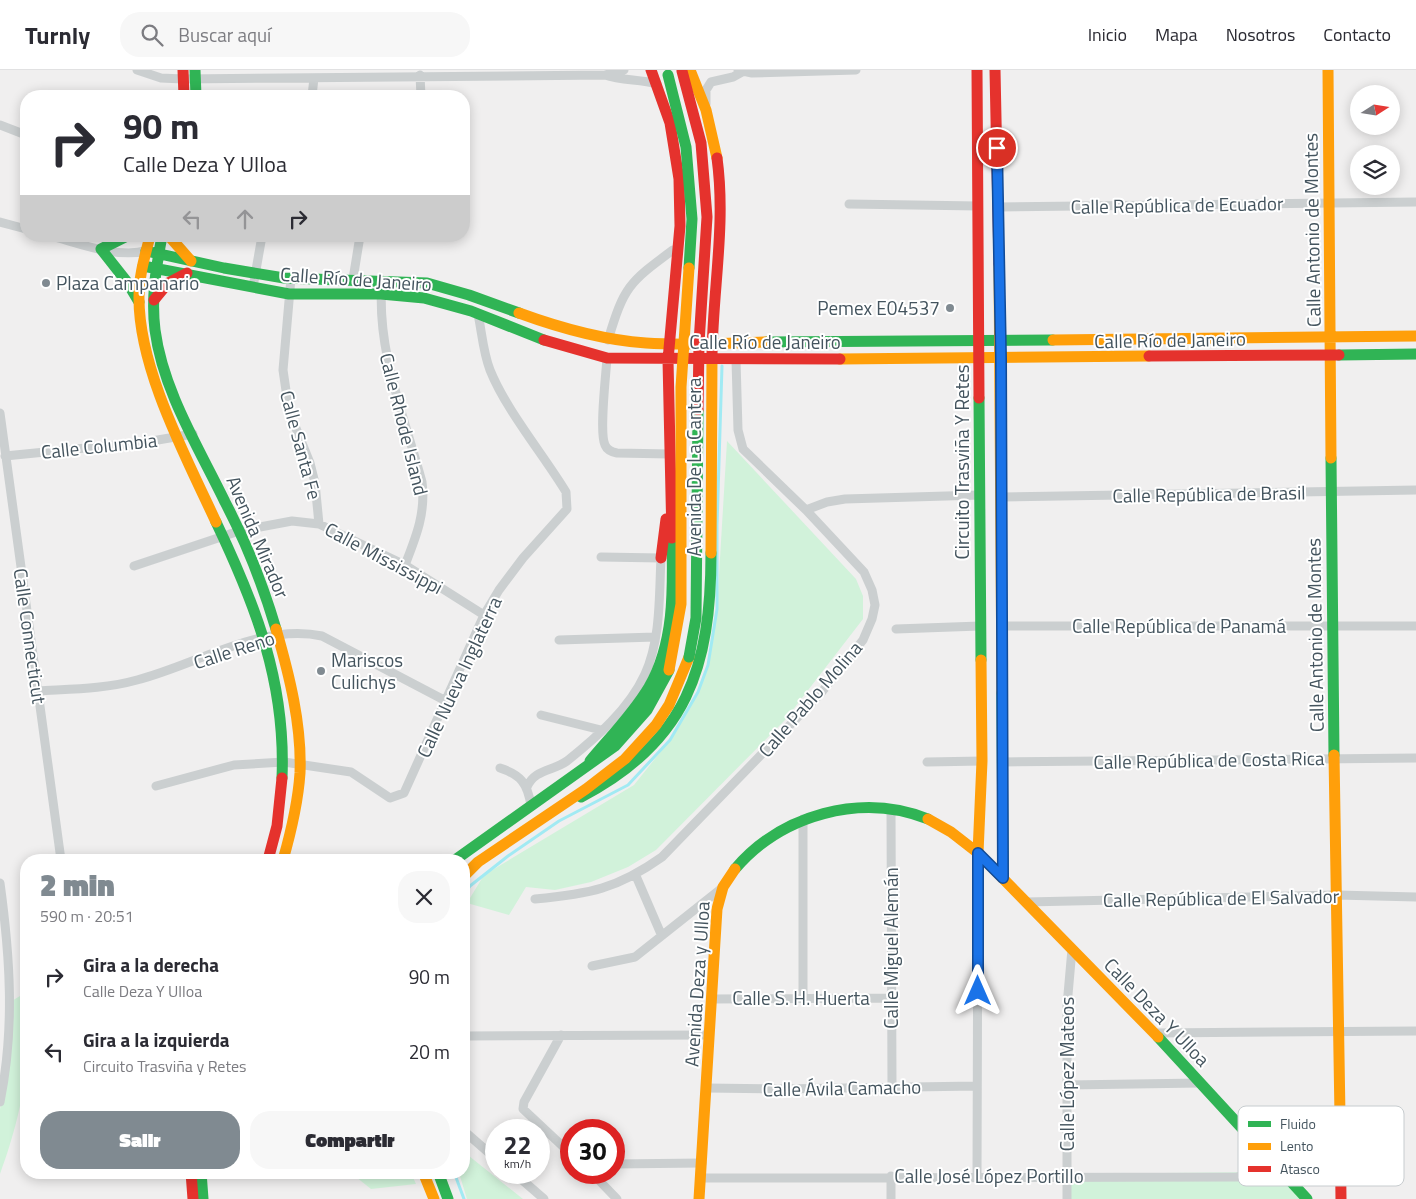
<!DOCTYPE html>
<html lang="es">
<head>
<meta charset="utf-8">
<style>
	body { margin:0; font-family:"Titillium Web",sans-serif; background:#f7f7f7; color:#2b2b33; height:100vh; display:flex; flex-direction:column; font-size:19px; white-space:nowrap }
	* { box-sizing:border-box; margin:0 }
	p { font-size:16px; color:#7c7c81 }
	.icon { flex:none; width:28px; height:28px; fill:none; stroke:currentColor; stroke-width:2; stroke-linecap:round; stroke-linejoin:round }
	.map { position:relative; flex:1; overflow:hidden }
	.side { position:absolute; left:20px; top:784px; width:450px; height:325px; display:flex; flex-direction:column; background:#fff; border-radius:20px; box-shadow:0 2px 12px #0003 }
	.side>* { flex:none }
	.top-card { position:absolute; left:20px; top:20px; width:450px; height:152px; border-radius:20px; box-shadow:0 2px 12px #0003; background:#fff; color:#2b2b33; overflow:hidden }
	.needle { width:32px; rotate:78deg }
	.controls { position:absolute; left:1350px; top:15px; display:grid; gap:10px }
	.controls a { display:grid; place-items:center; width:50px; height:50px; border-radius:50%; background:#fff; box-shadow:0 2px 12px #0003; font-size:25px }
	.speed { position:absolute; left:485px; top:1049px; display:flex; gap:10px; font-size:25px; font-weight:700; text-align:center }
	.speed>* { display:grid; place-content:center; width:65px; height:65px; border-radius:50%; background:#fff; box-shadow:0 2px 12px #0003; line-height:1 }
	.speed small { font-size:12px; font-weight:400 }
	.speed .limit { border:8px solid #d22; background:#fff; color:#111 }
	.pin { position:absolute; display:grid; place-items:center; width:42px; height:42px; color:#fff; margin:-21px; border:2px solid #fff; border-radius:50%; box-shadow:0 1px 5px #0007 }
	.me { position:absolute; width:55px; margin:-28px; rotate:0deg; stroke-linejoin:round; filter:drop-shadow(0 0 4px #0008) }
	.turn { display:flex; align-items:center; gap:18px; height:105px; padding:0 20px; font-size:22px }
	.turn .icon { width:65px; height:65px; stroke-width:2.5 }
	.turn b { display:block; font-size:35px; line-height:42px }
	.lanes { display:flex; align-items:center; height:48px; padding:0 20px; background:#0003; justify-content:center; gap:25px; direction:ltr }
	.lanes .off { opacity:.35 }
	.round { display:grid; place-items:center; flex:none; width:52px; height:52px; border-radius:20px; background:#f7f7f7 }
	.summary { display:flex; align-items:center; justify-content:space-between; height:85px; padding:0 20px }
	h1 { font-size:30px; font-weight:800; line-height:38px; color:#808a91 }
	.primary-button { display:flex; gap:10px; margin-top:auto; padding:10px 20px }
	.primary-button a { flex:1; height:58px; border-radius:20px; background:#808a91; color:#fff; font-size:20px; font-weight:800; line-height:58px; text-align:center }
	.primary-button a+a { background:#f7f7f7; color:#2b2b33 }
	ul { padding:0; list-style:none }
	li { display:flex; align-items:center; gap:15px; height:75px; padding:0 20px }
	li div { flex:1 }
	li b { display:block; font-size:19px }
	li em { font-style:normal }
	header { display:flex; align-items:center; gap:30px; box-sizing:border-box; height:70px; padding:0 25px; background:#fff; border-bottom:1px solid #e1e1e2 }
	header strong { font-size:24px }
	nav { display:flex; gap:28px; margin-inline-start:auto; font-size:18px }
	.search { width:350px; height:45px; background:#f7f7f7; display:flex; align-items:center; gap:12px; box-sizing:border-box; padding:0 18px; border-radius:20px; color:#7c7c81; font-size:19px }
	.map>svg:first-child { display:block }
</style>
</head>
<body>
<header>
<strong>Turnly</strong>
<div class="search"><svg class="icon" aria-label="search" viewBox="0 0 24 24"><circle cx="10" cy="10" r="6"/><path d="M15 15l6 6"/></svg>Buscar aquí</div>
<nav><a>Inicio</a><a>Mapa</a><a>Nosotros</a><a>Contacto</a></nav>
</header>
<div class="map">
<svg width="1416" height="1129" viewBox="0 0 1416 1129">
	<rect width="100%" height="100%" fill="#f0efef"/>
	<path fill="#d1f2da" d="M727 371 856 509 863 526V549L785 650 656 780 628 797 591 812 555 820 526 817 509 845 467 833 484 805 634 715 670 670 698 622 708 595 717 539Z
		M20 926 23 927C37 980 19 1053 0 1104V1039L4 1020 10 932Z
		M464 1082 523 1129H467L459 1103 464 1102Z
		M1274 1094 1306 1129H1065V1104L1262 1102Z
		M351 1103H411L416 1114 371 1119Z"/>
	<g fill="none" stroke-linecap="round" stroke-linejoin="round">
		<path stroke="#a1eaf3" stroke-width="3" d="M464 824 470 816 508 786 559 751 628 715 670 670 698 622 708 595 717 539V456L722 296
			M454 1102 464 1129"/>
		<path stroke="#cbcfd0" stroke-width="9" d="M137 0 161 8 183 9 605 5 624 0
			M738 0 752 3 856 0
			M420 5 421 26
			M605 5C622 11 640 9 657 14
			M312 26 314 8
			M706 34V20L711 12 733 7 742 2
			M0 55 26 65
			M849 134 978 136
			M998 137 1416 132
			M0 152 26 159
			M51 166C81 174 116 188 146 181
			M291 208 283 300 289 341 310 393 315 413 319 454
			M353 209 360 166
			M382 210C376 280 404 345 422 412 426 443 416 467 405 495
			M253 217 262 166
			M608 270C624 217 628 213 673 180
			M607 288C606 304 599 363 605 375 607 380 612 382 617 383L670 384
			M0 343 61 790
			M5 386 146 372 193 364
			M1002 427 1416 420
			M806 440 827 432 845 429 980 425
			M134 496 239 461 292 451 319 454 405 495 484 545
			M1001 556H1416
			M896 559 980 556
			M559 570 655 567
			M38 621C71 619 105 619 137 610 196 595 260 553 322 566L446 631
			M541 645 601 660
			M927 692 982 691
			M1002 692 1416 688
			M500 698C521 705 527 713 531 735
			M156 716 234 695 284 692 351 702 390 728 404 723 484 545 499 520 523 488 567 439 566 422C543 384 506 340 490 300 483 282 482 263 478 244
			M527 717C535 699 553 701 567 691 597 667 629 639 645 604 661 569 659 525 661 488L601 487
			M891 739 892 1017
			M803 749V928
			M636 806 661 864
			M0 813C10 886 15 958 0 1032
			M535 829C589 824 617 819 662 787L821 623 863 570 872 549 875 535 872 520 864 502 806 440 743 379 738 360 736 290
			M1027 832 1337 825 1416 827
			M592 896 635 887 722 818
			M711 929 891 928
			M1154 963 1416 961
			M561 965 524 1032 523 1039 571 1084
			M464 966 709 965
			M1068 1015 1200 1013
			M707 1018 779 1019 977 1016
			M464 1061 496 1089
			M614 1094 702 1093
			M513 1102 544 1129
			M591 1102 617 1129
			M891 1106V1129
			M977 1106 978 783
			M701 1108 1237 1107 1258 1104 1272 1092
			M1067 1129V936L1072 879"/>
		<path stroke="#30b455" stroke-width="11" d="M195 0 196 26
			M127 166 101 179 127 212 139 232
			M162 166C156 198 151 228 155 260 163 321 199 378 225 432 246 472 263 515 276 559
			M146 181 224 198 284 208 427 213 469 225 519 243
			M143 196 289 224H381L424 228 471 241 544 270
			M766 272 1053 270
			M1339 285 1416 284
			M979 328 981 590
			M1331 388 1334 685
			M216 452C256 536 286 613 282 708
			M1002 623 1003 807
			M590 691C610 667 633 644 649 617 675 572 673 518 672 468
			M581 727C687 672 711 597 711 483
			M455 790 615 676 647 640 669 600
			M735 799C781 745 861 722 928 749
			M1158 967 1307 1129
			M201 1102 203 1129
			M438 1102 448 1129"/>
		<path stroke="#ff9f0a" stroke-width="11" d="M690 0 706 40 717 88
			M1328 0 1331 388
			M150 166C145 186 139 205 139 226 138 298 186 387 216 452
			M169 166 191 191
			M999 194 1002 623
			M519 243C560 258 602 270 646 273 686 276 726 273 766 272
			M1053 270 1416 266
			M840 289 1149 286
			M711 483 712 285
			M276 559C289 604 302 655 300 703 298 733 291 762 283 790
			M1334 685 1340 1046
			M928 749 951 762 978 783 1158 967
			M978 783 982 691 981 590
			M464 806 478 792 586 719 625 689 656 655 669 635 689 587
			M423 1102 434 1129
			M699 1129 717 839 723 817 735 799"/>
		<path stroke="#e5322d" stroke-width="11" d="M183 0 184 26
			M651 0 670 53 679 109 680 156 668 290 672 468
			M977 0 979 328
			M995 0 999 194
			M154 230 168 213 187 203
			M544 270 607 288 840 289
			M712 285C713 218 726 154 717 88
			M1149 286 1339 285
			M661 488 666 449
			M268 790 277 756 282 708
			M1340 1046 1341 1129
			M191 1102 193 1129"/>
		<path stroke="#30b455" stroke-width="11" d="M668 5 686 77 692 149 689 198
			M689 587 696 548 698 340"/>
		<path stroke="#ff9f0a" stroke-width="11" d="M669 600 681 534V317L689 198"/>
		<path stroke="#e5322d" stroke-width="11" d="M682 1 701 73 707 147 699 273 698 340"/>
	</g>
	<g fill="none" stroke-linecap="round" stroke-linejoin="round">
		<defs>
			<path id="route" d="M978 921V783L1003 808 1001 289 997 78"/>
		</defs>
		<use href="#route" stroke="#114b97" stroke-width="12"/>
		<use href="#route" stroke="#1a73e8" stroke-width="9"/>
	</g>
	<g fill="#808a91" stroke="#fff" stroke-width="2">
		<circle cx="46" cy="213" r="5"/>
		<circle cx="950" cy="238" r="5"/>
		<circle cx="321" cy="601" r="5"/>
	</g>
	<g text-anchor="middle" stroke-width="4" stroke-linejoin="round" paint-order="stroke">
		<g font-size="19" fill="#44545e" stroke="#fff">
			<text transform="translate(1177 135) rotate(-1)" y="7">Calle República de Ecuador</text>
			<text transform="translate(1312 160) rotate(-91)" y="7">Calle Antonio de Montes</text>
			<text transform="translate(356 209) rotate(4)" y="7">Calle Río de Janeiro</text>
			<text transform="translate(1170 270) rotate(-1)" y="7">Calle Río de Janeiro</text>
			<text x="765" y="279">Calle Río de Janeiro</text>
			<text transform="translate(404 354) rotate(76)" y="7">Calle Rhode Island</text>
			<text transform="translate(301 375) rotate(75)" y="7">Calle Santa Fe</text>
			<text transform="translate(99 376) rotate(-6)" y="7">Calle Columbia</text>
			<text transform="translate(962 392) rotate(-90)" y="7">Circuito Trasviña Y Retes</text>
			<text transform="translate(694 397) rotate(-90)" y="7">Avenida De La Cantera</text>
			<text transform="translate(1209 424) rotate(-1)" y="7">Calle República de Brasil</text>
			<text transform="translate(258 467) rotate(67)" y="7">Avenida Mirador</text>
			<text transform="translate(384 488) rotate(28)" y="7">Calle Mississippi</text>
			<text x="1179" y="563">Calle República de Panamá</text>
			<text transform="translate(1315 565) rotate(-91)" y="7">Calle Antonio de Montes</text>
			<text transform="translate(30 566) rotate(82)" y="7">Calle Connecticut</text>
			<text transform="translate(234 580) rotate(-18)" y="7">Calle Reno</text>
			<text transform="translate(459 607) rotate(-65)" y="7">Calle Nueva Inglaterra</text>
			<text transform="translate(810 629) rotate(-49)" y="7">Calle Pablo Molina</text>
			<text transform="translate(1209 690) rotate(-1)" y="7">Calle República de Costa Rica</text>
			<text transform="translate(1221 828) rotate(-1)" y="7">Calle República de El Salvador</text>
			<text transform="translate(891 878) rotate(-90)" y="7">Calle Miguel Alemán</text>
			<text transform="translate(697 914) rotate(-86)" y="7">Avenida Deza y Ulloa</text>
			<text x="801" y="935">Calle S. H. Huerta</text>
			<text transform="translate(1157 942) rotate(46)" y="7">Calle Deza Y Ulloa</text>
			<text transform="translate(1067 1004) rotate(-90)" y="7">Calle López Mateos</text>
			<text transform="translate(842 1018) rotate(-1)" y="7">Calle Ávila Camacho</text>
			<text x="989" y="1113">Calle José López Portillo</text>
		</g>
		<g font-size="19" fill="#44545e" stroke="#fff" text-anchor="start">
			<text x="56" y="220">Plaza Campanario</text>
			<text x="940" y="245" text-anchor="end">Pemex E04537</text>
			<text x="331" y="597">Mariscos<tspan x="331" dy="22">Culichys</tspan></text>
		</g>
	</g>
	<rect x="1238" y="1036" width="166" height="80" rx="8" fill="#fff" stroke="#c7cccf" stroke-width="1"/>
	<rect x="1248" y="1051" width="23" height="6" fill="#30b455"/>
	<rect x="1248" y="1073" width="23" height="7" fill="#ff9f0a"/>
	<rect x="1248" y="1096" width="23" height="6" fill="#e5322d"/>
	<g font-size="14" fill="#44545e">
		<text x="1280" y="1059">Fluido</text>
		<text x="1280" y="1081">Lento</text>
		<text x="1280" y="1104">Atasco</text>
	</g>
</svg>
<div class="controls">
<a><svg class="needle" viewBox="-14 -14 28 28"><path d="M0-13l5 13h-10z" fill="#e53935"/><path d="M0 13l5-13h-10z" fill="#7c7c81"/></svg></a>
<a><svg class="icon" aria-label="layers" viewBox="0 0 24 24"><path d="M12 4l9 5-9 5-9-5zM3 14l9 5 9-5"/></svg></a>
</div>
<div class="speed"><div>22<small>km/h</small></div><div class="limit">30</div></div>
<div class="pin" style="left:997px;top:78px;background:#d93025"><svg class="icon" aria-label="arrive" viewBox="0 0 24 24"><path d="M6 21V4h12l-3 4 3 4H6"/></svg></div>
<svg class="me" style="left:978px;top:921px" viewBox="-20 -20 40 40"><path d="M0-17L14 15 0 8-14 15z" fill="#1a73e8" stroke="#fff" stroke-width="4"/></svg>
<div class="top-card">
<div class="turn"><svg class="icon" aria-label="right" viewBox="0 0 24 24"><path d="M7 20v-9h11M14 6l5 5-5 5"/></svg><div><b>90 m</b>Calle Deza Y Ulloa</div></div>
<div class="lanes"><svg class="icon off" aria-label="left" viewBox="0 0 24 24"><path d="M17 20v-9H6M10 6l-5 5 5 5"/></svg><svg class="icon off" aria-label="ahead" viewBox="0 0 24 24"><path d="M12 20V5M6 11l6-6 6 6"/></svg><svg class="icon" aria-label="right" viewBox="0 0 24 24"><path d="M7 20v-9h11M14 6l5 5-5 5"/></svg></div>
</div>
<section class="side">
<div class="summary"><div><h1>2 min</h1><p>590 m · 20:51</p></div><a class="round"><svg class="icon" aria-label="close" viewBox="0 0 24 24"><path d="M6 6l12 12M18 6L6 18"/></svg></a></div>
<ul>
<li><svg class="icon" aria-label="right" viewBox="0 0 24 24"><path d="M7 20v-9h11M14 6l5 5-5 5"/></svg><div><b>Gira a la derecha</b><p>Calle Deza Y Ulloa</p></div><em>90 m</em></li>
<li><svg class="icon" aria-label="left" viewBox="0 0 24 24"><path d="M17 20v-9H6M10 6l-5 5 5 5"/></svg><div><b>Gira a la izquierda</b><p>Circuito Trasviña y Retes</p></div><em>20 m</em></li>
</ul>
<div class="primary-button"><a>Salir</a><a>Compartir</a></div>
</section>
</div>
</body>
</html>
